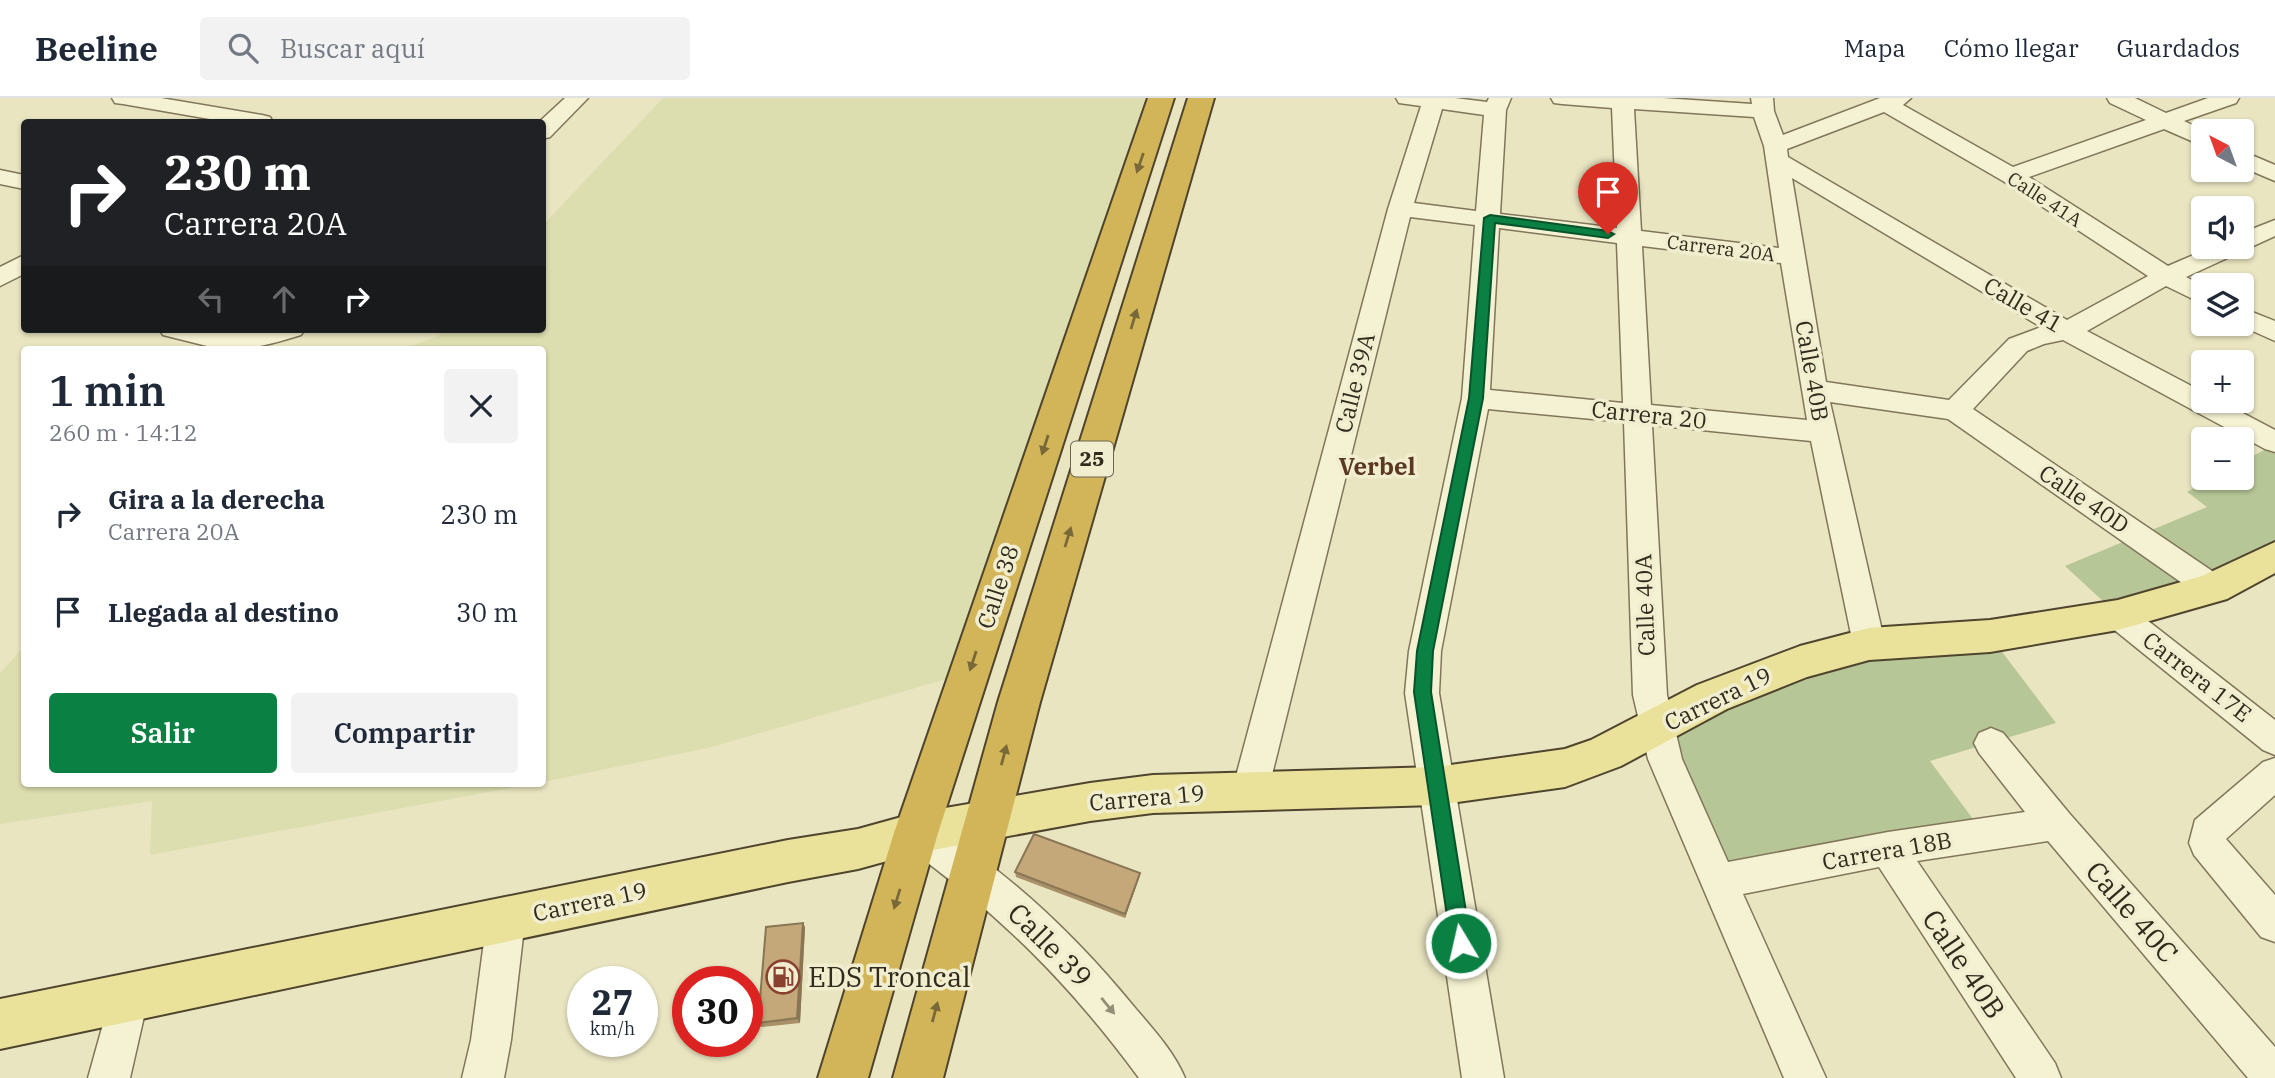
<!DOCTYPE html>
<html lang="es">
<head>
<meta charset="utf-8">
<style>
	body { margin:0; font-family:"IBM Plex Serif",serif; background:#f2f2f3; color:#1f2937; height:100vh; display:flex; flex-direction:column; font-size:26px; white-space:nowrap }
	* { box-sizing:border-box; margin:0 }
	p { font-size:23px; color:#747a83 }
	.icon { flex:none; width:38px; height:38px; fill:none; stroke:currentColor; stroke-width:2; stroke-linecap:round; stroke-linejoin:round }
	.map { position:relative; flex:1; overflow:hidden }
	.panel { position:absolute; left:21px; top:248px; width:525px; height:441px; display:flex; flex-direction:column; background:#fff; border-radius:7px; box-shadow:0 2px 5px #0004 }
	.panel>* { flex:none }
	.hud { position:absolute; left:21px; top:21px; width:525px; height:214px; border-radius:7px; box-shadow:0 2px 5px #0004; background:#202124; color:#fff; overflow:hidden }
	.needle { width:46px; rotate:319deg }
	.tools { position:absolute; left:2191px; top:21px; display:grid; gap:14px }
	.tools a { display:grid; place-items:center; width:63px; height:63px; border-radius:7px; background:#fff; box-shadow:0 2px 5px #0004; font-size:35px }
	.speed { position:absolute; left:567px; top:868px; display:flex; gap:14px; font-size:35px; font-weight:700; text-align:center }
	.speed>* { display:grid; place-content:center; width:91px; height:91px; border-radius:50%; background:#fff; box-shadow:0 2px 5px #0004; line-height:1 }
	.speed small { font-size:18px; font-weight:400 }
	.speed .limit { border:10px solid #d22; background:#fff; color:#111 }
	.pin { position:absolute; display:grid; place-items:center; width:60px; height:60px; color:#fff; margin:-72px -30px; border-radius:50% 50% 50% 0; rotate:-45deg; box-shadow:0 0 7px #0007 }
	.pin .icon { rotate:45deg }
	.me { position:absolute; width:77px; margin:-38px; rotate:351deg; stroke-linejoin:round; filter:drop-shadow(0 0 5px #0008) }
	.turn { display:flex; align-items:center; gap:24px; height:147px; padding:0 28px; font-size:32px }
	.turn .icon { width:91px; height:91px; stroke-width:2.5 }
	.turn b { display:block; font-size:49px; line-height:60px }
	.lanes { display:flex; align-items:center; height:66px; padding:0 28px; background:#0003; justify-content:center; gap:35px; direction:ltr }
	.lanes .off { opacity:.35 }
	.round { display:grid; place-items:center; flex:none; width:74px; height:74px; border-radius:7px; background:#f2f2f3 }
	.headline { display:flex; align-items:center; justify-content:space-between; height:119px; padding:0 28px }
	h1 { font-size:42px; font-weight:600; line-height:52px }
	.action { display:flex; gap:14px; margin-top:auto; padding:14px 28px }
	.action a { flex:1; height:80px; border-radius:7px; background:#0b8043; color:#fff; font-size:28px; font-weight:600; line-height:80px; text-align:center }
	.action a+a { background:#f2f2f3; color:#1f2937 }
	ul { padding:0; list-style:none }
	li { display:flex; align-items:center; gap:21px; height:98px; padding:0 28px }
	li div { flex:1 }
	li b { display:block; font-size:26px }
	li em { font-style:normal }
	header { display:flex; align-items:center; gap:42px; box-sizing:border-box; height:98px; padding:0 35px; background:#fff; border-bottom:2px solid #e0e1e3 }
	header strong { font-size:33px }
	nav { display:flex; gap:38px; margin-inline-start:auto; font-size:24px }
	.search { width:490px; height:63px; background:#f2f2f3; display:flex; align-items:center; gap:18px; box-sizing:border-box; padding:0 24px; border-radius:7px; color:#747a83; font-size:26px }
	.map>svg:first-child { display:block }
</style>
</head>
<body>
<header>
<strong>Beeline</strong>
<div class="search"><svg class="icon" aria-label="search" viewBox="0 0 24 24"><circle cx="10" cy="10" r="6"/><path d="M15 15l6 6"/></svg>Buscar aquí</div>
<nav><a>Mapa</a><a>Cómo llegar</a><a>Guardados</a></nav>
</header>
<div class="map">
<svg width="2275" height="980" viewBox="0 0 2275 980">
	<rect width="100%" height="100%" fill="#e9e5c1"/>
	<path fill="#dcdeaf" d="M663 0H1151L950 580 708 650 543 684 542 252H399L438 238 445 231H542L543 127Z
		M24 549V686H532L150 757 152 703 0 726V575Z"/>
	<path fill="#b7c696" d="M2275 346V457L2118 517 2065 468 2207 409 2187 394 2213 380H2242V364Z
		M1990 538 2056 625 1930 663 1984 736 1719 783 1657 630 1757 580Z"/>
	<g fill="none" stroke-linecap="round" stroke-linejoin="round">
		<defs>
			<path id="minor" d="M112 0H161L262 17 270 19 273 24H227L123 6 115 5Z
				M565 0H588L550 39 542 41V24H539Z
				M1396 0H1455L1487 4 1489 0H1511L1506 12 1500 116 1617 130 1612 10 1562 6 1554 5 1551 0H1663L1752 6 1751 0H1773L1774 13 1783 37 1880 0H1911L1903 7 2013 69 2146 22 2110 5 2107 0H2135L2166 15 2208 0H2239L2236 5 2184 23 2205 33 2203 48 2164 31 2029 79 2168 168 2212 149H2242V135L2275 122V138L2186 179 2203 188V206L2166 188 2087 233 2203 294V303H2220L2275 332V354L2265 351 2063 242 2044 246 2027 253 1973 311 2224 481 2229 490 2224 499 2213 502 2202 499 1948 321 1830 304 1885 546 1881 555 1869 559 1857 555 1853 546 1811 343 1652 327 1667 597 1682 661 1728 764 1888 734 2025 714 1979 655 1974 645 1979 635 1991 630 2003 635 2069 715 2275 949V980H2248L2048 743 1917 763 2055 965 2061 980H2016L1879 769 1743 796 1826 980H1784L1648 661 1633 597 1624 324 1488 311 1441 553 1439 595 1504 980H1462L1405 595 1409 553 1462 300 1475 127 1410 119 1268 693 1263 704 1250 709 1237 704 1232 693 1388 111 1421 8 1399 5ZM1442 11 1484 17 1476 113 1414 105ZM1634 11 1754 19 1764 48 1779 150 1641 133ZM1884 14 2003 83 2148 178 2067 222 1788 59 1787 51ZM1792 80 2041 229 2009 241 1949 302 1826 284ZM1499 130 1617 145 1623 305 1490 292ZM1642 148 1781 165 1807 322 1651 307Z
				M2242 53 2275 67V83L2242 69Z
				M0 72 24 77V91L0 86Z
				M24 157V176L0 188V169Z
				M2242 210 2275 223V243L2237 226H2242Z
				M159 231H208L226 235 263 231H305L301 237C275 245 251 252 223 252L163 237Z
				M2118 504 2129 508 2275 622V657L2263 652 2107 526 2102 517 2107 508Z
				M2275 660V697L2226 741 2275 797V844L2261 839 2194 757 2189 745 2195 722 2263 664Z
				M916 719C936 726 953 740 970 752 1033 797 1087 851 1136 911 1154 932 1174 954 1185 980H1139C1069 885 999 815 903 747L898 735 903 723Z
				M506 803 520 808 525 821 511 942 504 980H462L471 942 487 821 492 808Z
				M128 881 142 887 148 901 130 980H88L114 887Z"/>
			<path id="major" d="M2275 444V475L2227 501 2118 532 1990 554 1869 562 1807 579 1727 611 1621 668 1565 689 1436 707 1153 715 1090 723 916 755 858 771 788 784 0 951V901L788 742 858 731 916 715 1090 685 1153 677 1436 669 1565 651 1591 642 1697 587 1800 548 1869 530 1990 522 2118 502 2202 478Z"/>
			<path id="highway" d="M1148 0H1174L938 735 868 980H818L894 735Z
				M1188 0H1214L1040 604 943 980H893L998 604Z"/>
		</defs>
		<use href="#minor" stroke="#81765a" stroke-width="3"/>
		<use href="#major" stroke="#4f442e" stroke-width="4"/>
		<use href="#highway" stroke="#4f442e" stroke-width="4"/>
		<use href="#minor" fill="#f5f2d3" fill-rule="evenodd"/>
		<use href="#major" fill="#eae19b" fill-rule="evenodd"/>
		<use href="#highway" fill="#d2b558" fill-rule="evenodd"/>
	</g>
	<path fill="#a99069" d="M1015 774 1140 775 1139 780 1125 820 1016 779Z
		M805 829 800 925 761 929 758 925Z"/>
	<path fill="#897655" d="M1140 775 1139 780 1125 820V816Z
		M803 825 805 829 800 925 797 920Z"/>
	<path fill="#c4a87a" stroke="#897655" stroke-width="2" d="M1034 736 1140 775 1125 816 1015 774Z
		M803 825 797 920 758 925 766 829Z"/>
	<defs><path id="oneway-solid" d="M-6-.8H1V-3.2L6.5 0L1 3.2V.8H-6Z" transform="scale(1.75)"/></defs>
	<g fill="#7a6938">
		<use href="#oneway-solid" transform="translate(1140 65) rotate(109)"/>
		<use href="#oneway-solid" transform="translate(1134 221) rotate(-73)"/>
		<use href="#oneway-solid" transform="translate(1045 347) rotate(108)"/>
		<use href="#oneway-solid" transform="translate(1068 439) rotate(-73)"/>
		<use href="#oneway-solid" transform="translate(973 563) rotate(108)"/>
		<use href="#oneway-solid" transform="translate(1004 657) rotate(-75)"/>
		<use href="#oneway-solid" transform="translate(897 801) rotate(107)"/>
		<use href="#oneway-solid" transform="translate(935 914) rotate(-75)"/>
	</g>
	<use fill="#948e78" href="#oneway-solid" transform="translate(1108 908) rotate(51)"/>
	<path fill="#0b8043" stroke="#07532c" stroke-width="2" d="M1490 117 1608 133 1614 136 1608 140 1495 125 1483 300 1433 553 1431 594 1471 845 1468 852 1461 855 1454 852 1451 845 1414 594 1417 553 1469 300 1484 120Z"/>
	<defs>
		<symbol id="fuel-ring" viewBox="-11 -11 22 22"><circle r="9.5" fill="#f1eed0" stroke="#8a4130" stroke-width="1.5"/><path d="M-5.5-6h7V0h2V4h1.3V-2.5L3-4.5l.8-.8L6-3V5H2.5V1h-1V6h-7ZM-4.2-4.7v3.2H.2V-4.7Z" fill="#8a4130"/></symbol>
	</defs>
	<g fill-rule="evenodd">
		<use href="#fuel-ring" x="764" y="860" width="38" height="38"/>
	</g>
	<g text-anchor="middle" stroke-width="7" stroke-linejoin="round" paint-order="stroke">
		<g font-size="19" fill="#322b1d" stroke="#f1eed0">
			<text transform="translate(2045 101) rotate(33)" y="7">Calle 41A</text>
			<text transform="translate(1721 150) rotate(7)" y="7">Carrera 20A</text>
		</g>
		<rect fill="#f1eed0" stroke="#6b6653" stroke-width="2" x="1071" y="343.5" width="42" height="35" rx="5"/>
		<g font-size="21" font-weight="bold" fill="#322b1d">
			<text x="1092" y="368">25</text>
		</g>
		<g font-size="23" fill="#322b1d" stroke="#f1eed0">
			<text transform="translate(2023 207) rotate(30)" y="8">Calle 41</text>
			<text transform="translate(1812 273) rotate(80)" y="8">Calle 40B</text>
			<text transform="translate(1355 285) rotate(-76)" y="8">Calle 39A</text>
			<text transform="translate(1649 317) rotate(6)" y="8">Carrera 20</text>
			<text transform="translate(2084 401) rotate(34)" y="8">Calle 40D</text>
			<text transform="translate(998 489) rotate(-72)" y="8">Calle 38</text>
			<text transform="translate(1645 507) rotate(-92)" y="8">Calle 40A</text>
			<text transform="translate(2197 579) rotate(38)" y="8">Carrera 17E</text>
			<text transform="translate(1718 601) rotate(-26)" y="8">Carrera 19</text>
			<text transform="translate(1147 700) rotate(-5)" y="8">Carrera 19</text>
			<text transform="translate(1887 753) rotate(-10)" y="8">Carrera 18B</text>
			<text transform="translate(590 804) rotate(-12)" y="8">Carrera 19</text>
		</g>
		<g font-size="24" font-weight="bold" fill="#5a3821" stroke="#f1eed0">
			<text x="1377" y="377">Verbel</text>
		</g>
		<g font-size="28" fill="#322b1d" stroke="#f1eed0">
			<text transform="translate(2132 814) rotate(49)" y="10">Calle 40C</text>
			<text transform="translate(1050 847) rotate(45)" y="10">Calle 39</text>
			<text transform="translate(1964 866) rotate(56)" y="10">Calle 40B</text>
		</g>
		<g font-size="28" fill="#322b1d" stroke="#f1eed0" text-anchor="start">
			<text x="808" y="889">EDS Troncal</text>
		</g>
	</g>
</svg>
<div class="tools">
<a><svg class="needle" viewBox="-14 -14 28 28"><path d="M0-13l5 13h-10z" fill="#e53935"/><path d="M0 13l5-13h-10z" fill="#747a83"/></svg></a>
<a><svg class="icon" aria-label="sound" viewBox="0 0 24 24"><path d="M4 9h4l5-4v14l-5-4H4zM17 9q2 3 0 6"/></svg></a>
<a><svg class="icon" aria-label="layers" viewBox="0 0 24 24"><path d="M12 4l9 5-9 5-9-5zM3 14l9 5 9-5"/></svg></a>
<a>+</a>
<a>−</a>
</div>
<div class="speed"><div>27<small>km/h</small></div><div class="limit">30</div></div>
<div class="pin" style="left:1608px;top:136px;background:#d93025"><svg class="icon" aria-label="arrive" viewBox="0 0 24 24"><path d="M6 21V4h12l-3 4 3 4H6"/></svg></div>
<svg class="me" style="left:1461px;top:845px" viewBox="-20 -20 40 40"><circle r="17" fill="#0b8043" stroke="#fff" stroke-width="3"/><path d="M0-11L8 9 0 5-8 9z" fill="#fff"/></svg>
<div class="hud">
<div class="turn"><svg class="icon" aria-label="right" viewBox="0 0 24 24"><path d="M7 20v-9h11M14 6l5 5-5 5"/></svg><div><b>230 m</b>Carrera 20A</div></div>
<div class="lanes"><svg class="icon off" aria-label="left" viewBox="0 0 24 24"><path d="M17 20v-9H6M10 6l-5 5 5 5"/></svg><svg class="icon off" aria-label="ahead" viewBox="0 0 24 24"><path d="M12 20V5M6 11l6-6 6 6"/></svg><svg class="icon" aria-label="right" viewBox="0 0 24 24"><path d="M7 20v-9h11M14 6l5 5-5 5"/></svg></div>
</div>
<section class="panel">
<div class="headline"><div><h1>1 min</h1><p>260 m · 14:12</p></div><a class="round"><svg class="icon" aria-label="close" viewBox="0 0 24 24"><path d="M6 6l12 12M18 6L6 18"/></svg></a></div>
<ul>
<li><svg class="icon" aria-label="right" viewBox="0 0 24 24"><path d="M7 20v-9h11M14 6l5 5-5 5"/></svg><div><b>Gira a la derecha</b><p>Carrera 20A</p></div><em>230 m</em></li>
<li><svg class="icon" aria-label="arrive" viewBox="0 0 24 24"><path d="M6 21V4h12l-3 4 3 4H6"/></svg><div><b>Llegada al destino</b></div><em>30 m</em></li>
</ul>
<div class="action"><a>Salir</a><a>Compartir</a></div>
</section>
</div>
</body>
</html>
